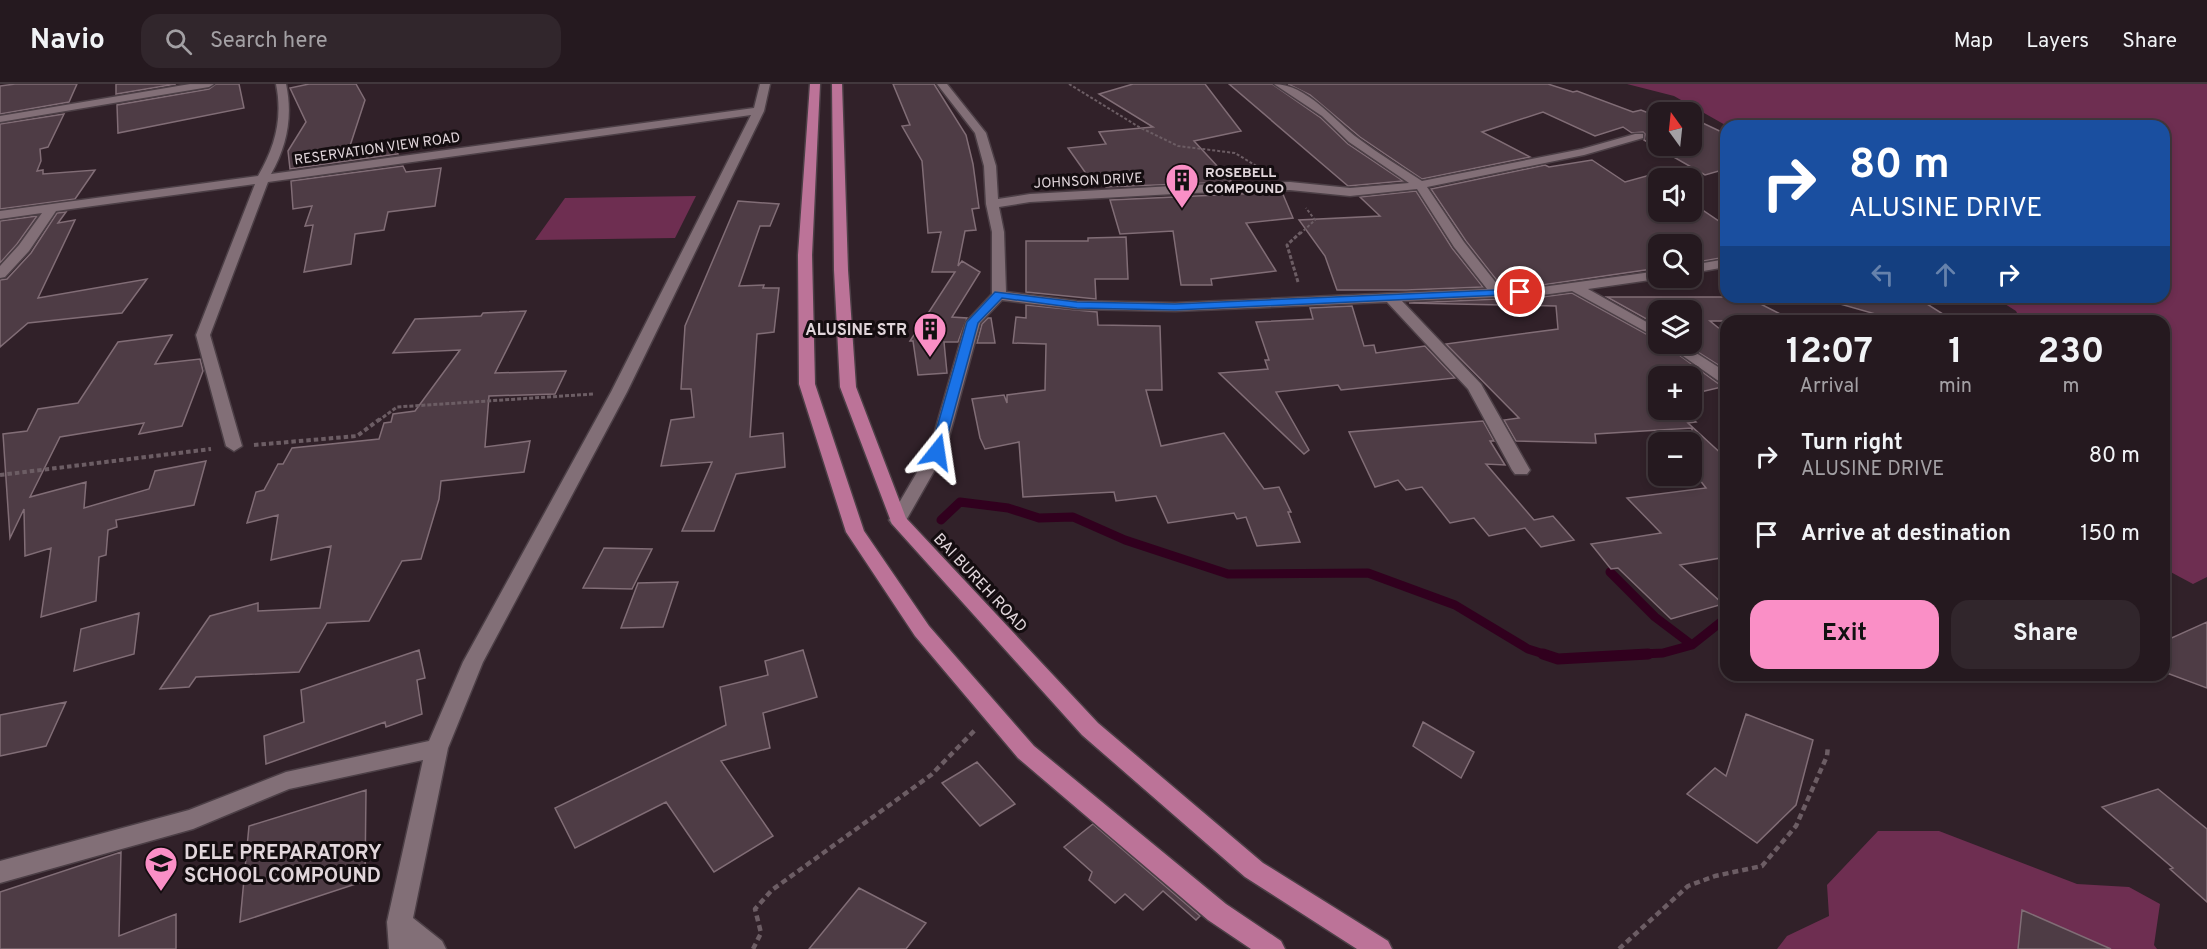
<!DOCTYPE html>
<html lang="en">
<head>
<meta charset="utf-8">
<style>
	body { margin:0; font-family:Overpass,sans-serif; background:#31262c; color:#f1f3f6; height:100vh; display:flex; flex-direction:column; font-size:22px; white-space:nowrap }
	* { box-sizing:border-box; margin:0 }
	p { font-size:20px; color:#a3a0a4 }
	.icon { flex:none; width:33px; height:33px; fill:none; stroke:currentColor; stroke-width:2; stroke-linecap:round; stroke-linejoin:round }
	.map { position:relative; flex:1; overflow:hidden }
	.side { position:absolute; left:1720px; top:231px; width:450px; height:366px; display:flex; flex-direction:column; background:#25191f; border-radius:18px; box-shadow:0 3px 9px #0003,0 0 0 2px #42383d }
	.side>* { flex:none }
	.hud { position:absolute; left:1720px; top:36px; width:450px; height:183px; border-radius:18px; box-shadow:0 3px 9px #0003,0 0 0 2px #42383d; background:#1a4fa0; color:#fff; overflow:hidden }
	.needle { width:39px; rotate:345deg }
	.controls { position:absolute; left:1648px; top:18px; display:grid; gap:12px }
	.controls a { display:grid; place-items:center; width:54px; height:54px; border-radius:12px; background:#25191f; box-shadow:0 3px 9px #0003,0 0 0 2px #42383d; font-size:30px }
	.pin { position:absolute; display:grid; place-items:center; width:51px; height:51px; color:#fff; margin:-26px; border:3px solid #fff; border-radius:50%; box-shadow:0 2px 6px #0007 }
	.me { position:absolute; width:66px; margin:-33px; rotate:15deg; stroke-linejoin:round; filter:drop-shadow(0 0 4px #0008) }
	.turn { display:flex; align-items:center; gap:21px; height:126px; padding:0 30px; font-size:27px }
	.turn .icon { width:78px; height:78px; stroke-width:2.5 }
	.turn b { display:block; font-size:42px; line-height:51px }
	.lanes { display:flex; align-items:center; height:57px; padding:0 30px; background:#0003; justify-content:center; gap:30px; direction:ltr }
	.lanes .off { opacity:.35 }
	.eta { display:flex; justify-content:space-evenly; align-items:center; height:102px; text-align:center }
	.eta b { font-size:36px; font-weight:700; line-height:42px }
	.cta { display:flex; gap:12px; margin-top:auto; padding:12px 30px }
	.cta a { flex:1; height:69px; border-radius:18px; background:#fa8fc6; color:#111; font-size:24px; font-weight:700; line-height:69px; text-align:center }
	.cta a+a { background:#31262c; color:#f1f3f6 }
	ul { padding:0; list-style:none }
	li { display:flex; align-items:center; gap:18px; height:78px; padding:0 30px }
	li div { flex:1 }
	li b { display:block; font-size:22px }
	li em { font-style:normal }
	header { display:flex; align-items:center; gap:36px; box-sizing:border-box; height:84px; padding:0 30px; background:#25191f; border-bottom:2px solid #42383d }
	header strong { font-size:28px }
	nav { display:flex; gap:33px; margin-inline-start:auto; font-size:21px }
	.search { width:420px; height:54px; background:#31262c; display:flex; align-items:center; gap:15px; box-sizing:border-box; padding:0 21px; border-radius:18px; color:#a3a0a4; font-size:22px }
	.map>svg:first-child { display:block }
</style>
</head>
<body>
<header>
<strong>Navio</strong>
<div class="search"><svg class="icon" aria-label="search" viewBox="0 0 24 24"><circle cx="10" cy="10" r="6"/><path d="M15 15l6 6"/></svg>Search here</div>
<nav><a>Map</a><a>Layers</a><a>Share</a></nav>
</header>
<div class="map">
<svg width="2207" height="865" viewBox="0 0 2207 865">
	<rect width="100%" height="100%" fill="#312129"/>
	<path fill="#6e2e51" d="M1627 0H2207V493L2193 500 2165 485 2164 237H2021L2016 227 1994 213H2164V42H1727L1674 12Z
		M696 112 675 154 535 156 565 114Z
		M1878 747H1939L2077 800 2129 803 2160 820 2154 861 2157 865H1777L1787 852 1829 832 1827 801Z"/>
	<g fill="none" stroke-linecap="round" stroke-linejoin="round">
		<path stroke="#31001e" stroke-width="9" d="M941 436 960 418 1008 424 1039 434 1073 433 1125 456 1228 490 1368 489 1455 521 1528 565 1547 571
			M1610 488 1655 533 1692 561
			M1622 571 1663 569 1692 561 1726 534"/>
		<path stroke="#31001e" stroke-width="11" d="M1543 570 1558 575 1648 570"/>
	</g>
	<path fill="#4e3c45" stroke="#816d76" stroke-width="1.5" d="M15 0H77L69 18 0 30V2Z
		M116 0H176L116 10Z
		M216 0H239L244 24 118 49 117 21 209 5Z
		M309 0H356L365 16 348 68 393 59 398 70 290 85 288 67 306 38 290 4Z
		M893 0H934L966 51 973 80 979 124 972 125 976 146 965 147 958 182 962 177 980 188 952 233 967 234 958 258H944L947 289 918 291 913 257H910L955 188H932L941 148 928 149 922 77 902 42 910 41Z
		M1133 0H1205L1241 47 1194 57 1232 98 1106 103 1104 97 1092 98 1068 64 1106 60 1099 48 1153 43 1099 10Z
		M1229 0H1272L1321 34 1348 60 1403 97 1348 102Z
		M1288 0H1548L1573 8 1577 7 1633 28 1641 26 1659 33V62H1692V34L1726 50V85L1705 91 1644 56 1645 50 1643 48 1632 49 1623 43 1595 52 1543 28 1482 48 1530 73 1422 95 1360 53 1310 11Z
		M64 30 48 63 40 65 41 77 37 87 43 86V90L95 86 75 115 0 125V40Z
		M1592 76 1625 98 1650 91 1659 97V128H1692V119L1726 142V173L1692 179V160H1659V184L1542 201 1502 203 1466 157 1431 105 1545 81 1549 83Z
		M403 82 406 88 441 84 435 122 388 128 384 146 355 150 351 180 304 188 313 141 305 142 312 122 293 125 291 97Z
		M1416 107 1452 164 1483 203 1406 206H1337L1325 172 1299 136 1380 132 1360 113Z
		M1282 108 1293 134 1246 139 1276 187 1211 195 1212 201H1181L1173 147 1120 150 1110 116Z
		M738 117 779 120 770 142H760L739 202 764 201 763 204H779L774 248 757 250 750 353 783 349 785 383 736 390 714 447H682L712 378 661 382 671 336 694 333 691 305H681L685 242Z
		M66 128 58 139 75 136 38 214 147 195 122 229 28 239 0 263V196L7 195 31 169 57 129Z
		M37 132 17 160 0 179V137Z
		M1126 153 1128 195H1095L1096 215 1026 208V157H1088V154Z
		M1572 209 1659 257V260H1664L1719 300 1726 302 1692 310V292H1659V326H1683L1696 338 1688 339 1726 374V473L1680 481 1723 520 1671 535 1618 484 1611 485 1591 460 1661 449 1627 414 1706 404 1692 386V344L1595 350 1596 359 1516 357 1504 336 1519 334 1446 260 1558 245 1556 222 1409 219 1542 213Z
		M1607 213H1747L1794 237H1710L1726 250V286L1685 260H1692V226H1659V242Z
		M1841 213H1916L1954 237H1900L1840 220Z
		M1026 221 1097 228 1098 241 1160 242 1162 306H1146L1161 362 1224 349 1264 405 1279 403 1291 428H1288L1300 458 1257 462 1246 433 1237 435 1234 429 1168 439 1156 412 1116 417 1114 408 1023 413 1019 358 985 365 980 354 972 315 1004 311 1007 319V311L1045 306 1046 260 1013 259 1016 233 1026 234Z
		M1352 222 1364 262 1374 261 1376 269 1425 262 1455 294 1341 306 1338 301 1276 308 1309 366 1304 370 1219 289 1268 285 1265 276H1269L1256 238 1313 235 1310 224Z
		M526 227 495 289 566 287 555 310 489 312 485 363 530 357 524 388 441 397 439 415 421 475 402 477 369 537 327 539 299 588 196 593 189 603 160 605 210 532 258 519V527L320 524 331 462 271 476 278 431 247 439 256 408 264 406 278 380H283L292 364 379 355 384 339 391 338 393 330 415 327 460 266 393 269 415 235 481 232 483 229Z
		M988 234H991L995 259H977L982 240Z
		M172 251 155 280 200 275 203 287 182 342 139 350 144 339 60 353 30 413 86 398 84 424 149 405 155 387 206 377 194 421 116 436 117 443 108 446 106 471 99 473 96 517 41 533 51 464 25 472 24 425 10 454 3 350 27 347 38 325 78 319 118 258Z
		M1483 337 1494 357H1490L1505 381 1486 380 1534 436 1553 432 1574 456 1541 463 1525 444 1489 452 1474 434 1450 439 1422 403 1406 406 1398 396 1375 403 1349 348Z
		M604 464 652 465 632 505 583 504Z
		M678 498 663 543 621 544 638 499Z
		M139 529 134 570 74 587 81 545Z
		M2207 538V604L2164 588 2167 556Z
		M419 566 425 594 417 596 422 630 386 643 385 638 266 680 264 652 304 638 301 606Z
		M803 566 817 613 763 629 770 664 721 677 773 752 714 788 666 718 575 764 555 724 726 641 720 603 768 591 765 577Z
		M66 618 46 662 0 672V631Z
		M1746 630 1813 656 1796 721 1757 759 1687 710 1715 684 1726 692Z
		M1423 638 1474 668 1461 694 1413 662Z
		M977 678 1015 720 980 742 942 699Z
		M2158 705 2207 745V818L2170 785 2173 784 2102 723Z
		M366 706 365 797 240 838 249 742Z
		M1093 740 1200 832 1196 836 1163 807 1143 826 1125 810 1115 819 1089 796 1092 788 1064 763Z
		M121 768 119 852 176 830V865H0V808Z
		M859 804 926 839 906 865H809Z
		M2022 826 2111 865H2018Z"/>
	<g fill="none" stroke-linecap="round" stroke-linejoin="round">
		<defs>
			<path id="minor" d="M190 0H214L209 3 0 38V32Z
				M276 0H286C293 32 287 62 271 90L754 24 760 0H770L764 27 627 308 483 578 448 664 413 834 442 857 446 865H389L387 838 423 676 289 705 193 745 0 799V777L189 726 286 688 429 657 463 578 611 308 751 31 268 98 210 251 242 362 234 367 226 362 196 251 255 100 56 127 29 167 5 193 0 194V182L19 161 42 129 0 135V127L258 92C275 63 283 34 276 0Z
				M937 0H947L986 49 996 82 998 115 1030 110 1191 101 1290 98 1350 104 1409 99 1349 58 1322 32 1274 0C1307 0 1334 37 1359 55 1379 70 1401 83 1422 97L1582 65 1635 50H1643V54L1584 71 1427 103 1464 158 1501 205 1542 203 1659 187V194H1664L1588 205 1659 245V255L1572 207 1542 211 1402 217 1481 300 1530 386 1527 390H1515L1512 386 1468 305 1387 218 1175 227 1077 225 1002 216 980 239 945 368 904 440H892L889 436 929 368 966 238 992 210V148L986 120 984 82 975 49ZM1417 105 1454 163 1487 205 1175 219 1077 217 1006 208 1004 148 999 123 1030 118 1191 109 1290 106 1350 112Z
				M1726 175V183L1692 189V181Z
				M1666 260H1682L1726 288V300L1720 298Z"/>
			<path id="highway" d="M810 0H820L812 171 815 300 864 447 929 542 1034 662 1226 820 1281 857 1285 865H1251L1208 836 1018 674 915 552 846 448 799 300 798 171Z
				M832 0H842L848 186 856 303 906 434 1098 639 1263 779 1388 857 1392 865H1357L1245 793 1082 651 892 440 840 303 834 186Z"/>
		</defs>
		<use href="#minor" stroke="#4c3f46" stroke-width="3"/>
		<use href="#highway" stroke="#4c3f46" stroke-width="3"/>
		<path stroke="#6c5d64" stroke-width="2" stroke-dasharray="3 2" stroke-linecap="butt" d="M1069 0 1139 43 1178 62 1235 69 1258 83
			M1300 150 1315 136 1306 124"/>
		<path stroke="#6c5d64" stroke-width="3" stroke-dasharray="4 2" stroke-linecap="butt" d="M1298 198 1287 161 1301 148
			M378 337 397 323 593 310"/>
		<path stroke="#6c5d64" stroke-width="4" stroke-dasharray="4.5 3" stroke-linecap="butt" d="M254 361 357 352 380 335
			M0 391 211 365"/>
		<path stroke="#6c5d64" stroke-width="4.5" stroke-dasharray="6 4" stroke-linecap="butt" d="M753 865 761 849 755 825 772 806 931 691 976 645
			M1619 865 1688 802 1715 792 1762 782 1796 742 1827 672 1828 662"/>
		<use href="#minor" fill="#826f77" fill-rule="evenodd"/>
		<use href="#highway" fill="#bc7398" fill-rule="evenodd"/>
	</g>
	<path fill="#1a73e8" stroke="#114b97" stroke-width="1.5" d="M1520 205H1523V210L1175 226 1077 224 1002 214 978 239 943 368 937 372 930 368 967 238 995 208 1077 218 1175 220Z"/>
	<defs>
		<symbol id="building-pin" viewBox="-11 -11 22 30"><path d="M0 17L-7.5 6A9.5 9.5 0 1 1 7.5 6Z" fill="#fa8fc6" stroke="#140d10"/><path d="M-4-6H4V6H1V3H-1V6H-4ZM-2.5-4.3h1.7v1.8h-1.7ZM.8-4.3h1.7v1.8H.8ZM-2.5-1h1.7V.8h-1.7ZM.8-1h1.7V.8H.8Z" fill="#111"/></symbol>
		<symbol id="school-pin" viewBox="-11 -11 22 30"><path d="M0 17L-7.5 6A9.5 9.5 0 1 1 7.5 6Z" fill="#fa8fc6" stroke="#140d10"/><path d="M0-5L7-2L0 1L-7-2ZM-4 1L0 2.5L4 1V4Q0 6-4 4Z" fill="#111"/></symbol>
	</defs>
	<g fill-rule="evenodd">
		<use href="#building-pin" x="1163" y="77" width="38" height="52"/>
		<use href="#building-pin" x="911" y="226" width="38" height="52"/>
		<use href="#school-pin" x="142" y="760" width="38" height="52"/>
	</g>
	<g text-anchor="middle" stroke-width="6" stroke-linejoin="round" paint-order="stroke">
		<g font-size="14" fill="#e1d6db" stroke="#140d10">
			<text transform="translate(377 64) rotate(-8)" y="5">RESERVATION VIEW ROAD</text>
			<text transform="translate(1088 96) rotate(-3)" y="5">JOHNSON DRIVE</text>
		</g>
		<g font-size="14" font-weight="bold" fill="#e1d6db" stroke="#140d10" text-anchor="start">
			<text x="1205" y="93">ROSEBELL<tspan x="1205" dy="16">COMPOUND</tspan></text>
		</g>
		<g font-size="16" font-weight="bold" fill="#e1d6db" stroke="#140d10" text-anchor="end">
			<text x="907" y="251">ALUSINE STR</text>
		</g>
		<g font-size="16" fill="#e1d6db" stroke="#140d10">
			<text transform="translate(981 498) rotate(47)" y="6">BAI BUREH ROAD</text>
		</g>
		<g font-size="20" font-weight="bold" fill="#e1d6db" stroke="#140d10" text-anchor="start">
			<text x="184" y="775">DELE PREPARATORY<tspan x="184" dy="23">SCHOOL COMPOUND</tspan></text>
		</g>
	</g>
</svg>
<div class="controls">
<a><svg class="needle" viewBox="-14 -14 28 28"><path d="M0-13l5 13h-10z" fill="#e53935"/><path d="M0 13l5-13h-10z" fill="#a3a0a4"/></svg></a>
<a><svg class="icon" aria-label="sound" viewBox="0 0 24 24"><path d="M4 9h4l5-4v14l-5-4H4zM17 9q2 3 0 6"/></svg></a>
<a><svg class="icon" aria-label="search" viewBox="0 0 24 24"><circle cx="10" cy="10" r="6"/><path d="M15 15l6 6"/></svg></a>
<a><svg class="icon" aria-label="layers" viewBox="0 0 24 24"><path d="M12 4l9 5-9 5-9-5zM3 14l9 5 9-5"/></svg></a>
<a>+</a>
<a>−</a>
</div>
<div class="pin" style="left:1520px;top:208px;background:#d93025"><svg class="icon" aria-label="arrive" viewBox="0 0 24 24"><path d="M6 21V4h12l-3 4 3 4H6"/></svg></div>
<svg class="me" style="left:937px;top:368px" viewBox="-20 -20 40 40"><path d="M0-17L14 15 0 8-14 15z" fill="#1a73e8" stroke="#fff" stroke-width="4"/></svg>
<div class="hud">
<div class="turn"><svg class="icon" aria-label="right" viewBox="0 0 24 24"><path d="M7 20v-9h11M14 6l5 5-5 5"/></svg><div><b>80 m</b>ALUSINE DRIVE</div></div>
<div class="lanes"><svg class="icon off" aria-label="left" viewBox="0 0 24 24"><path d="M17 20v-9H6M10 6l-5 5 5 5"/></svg><svg class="icon off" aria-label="ahead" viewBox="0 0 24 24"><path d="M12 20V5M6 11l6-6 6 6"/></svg><svg class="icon" aria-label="right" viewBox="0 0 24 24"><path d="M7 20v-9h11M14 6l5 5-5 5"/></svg></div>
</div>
<section class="side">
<div class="eta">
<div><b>12:07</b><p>Arrival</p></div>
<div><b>1</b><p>min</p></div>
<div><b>230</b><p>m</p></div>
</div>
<ul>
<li><svg class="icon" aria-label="right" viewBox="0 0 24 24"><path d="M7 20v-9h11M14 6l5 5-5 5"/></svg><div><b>Turn right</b><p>ALUSINE DRIVE</p></div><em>80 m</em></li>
<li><svg class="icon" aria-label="arrive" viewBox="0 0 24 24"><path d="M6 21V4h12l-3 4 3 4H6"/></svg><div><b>Arrive at destination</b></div><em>150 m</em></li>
</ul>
<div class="cta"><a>Exit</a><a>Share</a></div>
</section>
</div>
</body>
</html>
